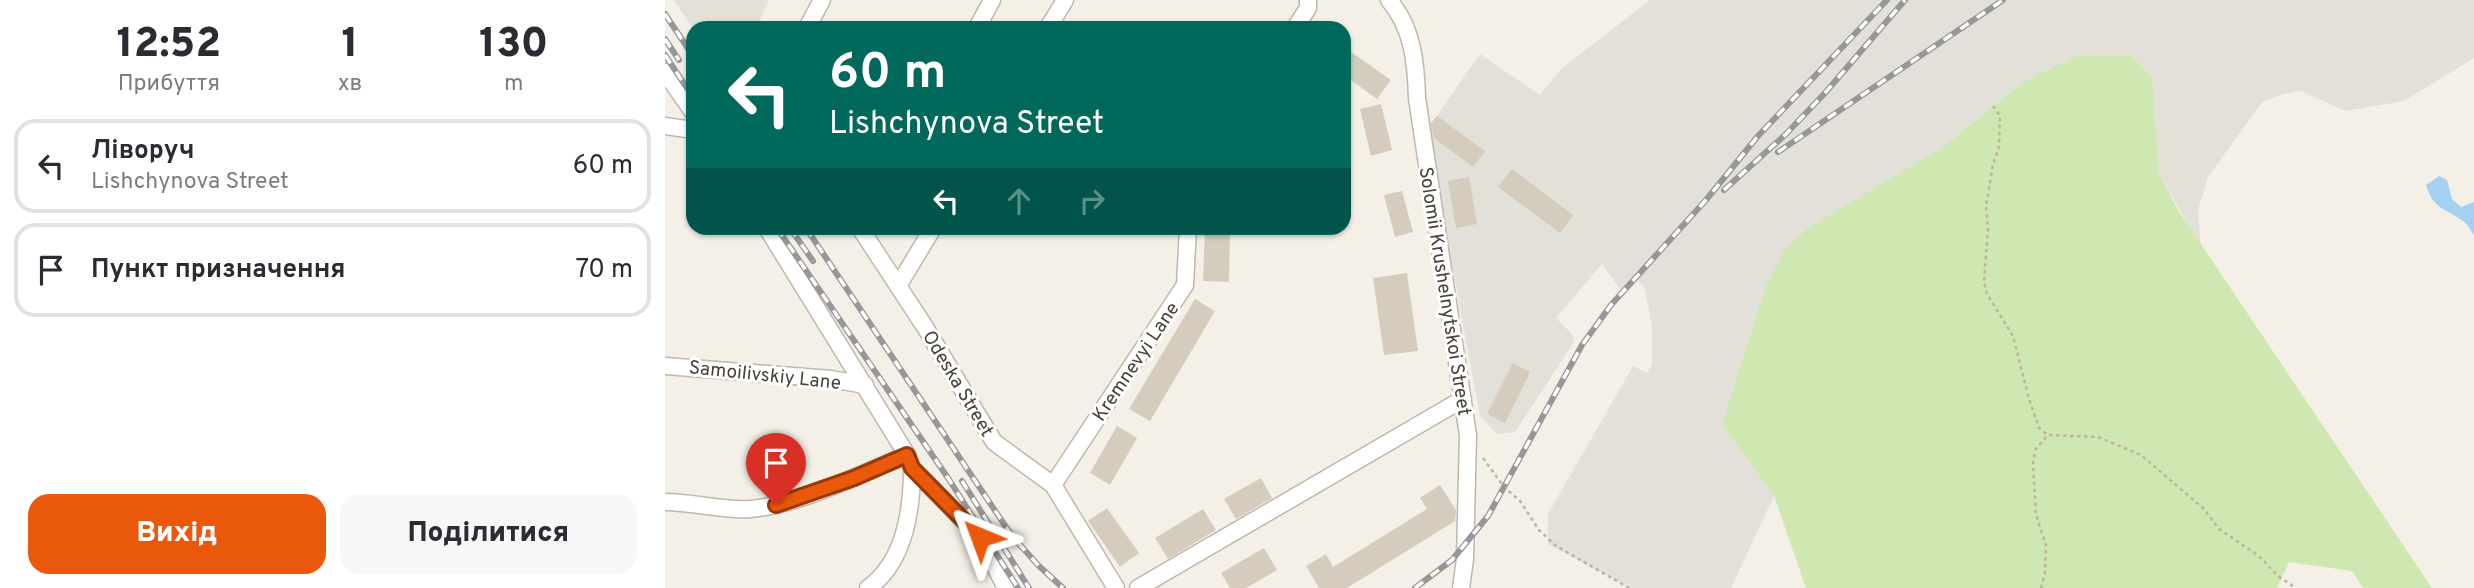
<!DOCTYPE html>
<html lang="uk">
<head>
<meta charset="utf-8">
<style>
	body { margin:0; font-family:Overpass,sans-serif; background:#f7f7f7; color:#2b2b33; height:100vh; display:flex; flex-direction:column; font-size:26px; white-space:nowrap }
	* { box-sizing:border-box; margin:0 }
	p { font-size:23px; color:#7c7c81 }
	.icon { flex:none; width:38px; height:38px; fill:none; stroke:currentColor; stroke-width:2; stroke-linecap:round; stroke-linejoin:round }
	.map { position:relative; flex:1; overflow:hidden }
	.panel { display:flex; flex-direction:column; background:#fff; width:665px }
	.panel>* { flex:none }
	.guide { position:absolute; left:21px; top:21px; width:665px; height:214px; border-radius:21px; box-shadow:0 2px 5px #0004; background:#00695c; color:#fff; overflow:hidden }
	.pin { position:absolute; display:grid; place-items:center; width:60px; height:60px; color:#fff; margin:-72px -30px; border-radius:50% 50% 50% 0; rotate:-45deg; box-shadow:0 0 7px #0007 }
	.pin .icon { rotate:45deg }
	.me { position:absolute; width:77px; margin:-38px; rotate:316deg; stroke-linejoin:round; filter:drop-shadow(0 0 5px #0008) }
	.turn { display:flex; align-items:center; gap:24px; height:147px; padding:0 28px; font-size:32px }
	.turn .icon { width:91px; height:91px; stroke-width:2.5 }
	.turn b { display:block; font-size:49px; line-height:60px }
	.lanes { display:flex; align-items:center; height:66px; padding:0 28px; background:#0003; justify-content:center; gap:35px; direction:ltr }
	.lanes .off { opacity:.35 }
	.eta { display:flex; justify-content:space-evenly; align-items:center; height:119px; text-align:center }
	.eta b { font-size:42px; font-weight:800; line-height:49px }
	.action { display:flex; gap:14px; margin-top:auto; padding:14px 28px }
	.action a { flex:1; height:80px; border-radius:21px; background:#ea580c; color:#fff; font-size:28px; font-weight:800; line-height:80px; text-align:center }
	.action a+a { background:#f7f7f7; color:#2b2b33 }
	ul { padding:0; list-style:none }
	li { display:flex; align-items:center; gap:21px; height:94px; margin:0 14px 10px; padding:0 14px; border:4px solid #e1e1e2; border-radius:21px }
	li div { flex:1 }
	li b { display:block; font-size:26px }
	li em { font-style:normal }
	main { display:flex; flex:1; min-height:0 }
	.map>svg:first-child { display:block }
</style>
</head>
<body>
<main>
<section class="panel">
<div class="eta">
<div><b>12:52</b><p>Прибуття</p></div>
<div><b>1</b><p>хв</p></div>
<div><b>130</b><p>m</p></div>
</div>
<ul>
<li><svg class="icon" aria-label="left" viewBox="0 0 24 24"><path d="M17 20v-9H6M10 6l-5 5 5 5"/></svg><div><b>Ліворуч</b><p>Lishchynova Street</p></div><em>60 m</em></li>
<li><svg class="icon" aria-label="arrive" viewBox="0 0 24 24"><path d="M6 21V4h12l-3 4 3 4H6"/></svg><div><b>Пункт призначення</b></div><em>70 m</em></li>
</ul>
<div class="action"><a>Вихід</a><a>Поділитися</a></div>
</section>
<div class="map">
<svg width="1809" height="588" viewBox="0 0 1809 588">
	<rect width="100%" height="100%" fill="#f4f0e8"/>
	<path fill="#e3dfd9" d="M9 0H104L91 28 28 29Z
		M985 0H1809V58L1739 101 1680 111 1636 91 1618 94 1597 102 1543 177 1533 210 1536 247 1494 174 1487 78 1467 56H1412L1361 80 1278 147 1057 424 1109 496 1066 588H966L883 544V514L968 366 982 373 987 364V326L980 289 971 277 958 293 937 264 891 318 907 334 909 342 850 432 832 434 815 416 762 130 815 54 875 95 896 69Z"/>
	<path fill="#cfe7b1" d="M1412 56H1467L1487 77 1494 174 1513 210 1767 588H1698L1687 571 1624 562 1612 588H1141L1109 496 1057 424 1101 287 1120 249 1146 226 1278 147 1361 80Z"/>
	<path fill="#a5d1f0" d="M1774 176 1782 180 1787 199 1796 207 1809 202V235C1805 230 1803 224 1798 221 1780 208 1768 209 1761 185Z"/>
	<path fill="#d5ccbd" d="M679 47 726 80 712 99 679 75Z
		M716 104 727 150 706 156 695 109Z
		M772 116 820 151 808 167 769 138 766 123Z
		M847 169 908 215 895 233 833 187Z
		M804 177 812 224 791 228 783 181Z
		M737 191 748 232 730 237 719 195Z
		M540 228H565L564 282 538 281Z
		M742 273 753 351 719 355 708 278Z
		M530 299 550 311 485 421 464 409Z
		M848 363 865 372 840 423 822 414Z
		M452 426 472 438 445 485 425 473Z
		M596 478 607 498 571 519 559 499Z
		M775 485 791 510 790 521 682 588H654L641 566 661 554 668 567 762 509 755 498Z
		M442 508 474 553 455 567 423 521Z
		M538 509 551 530 503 559 490 538Z
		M599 548 612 570 581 588H565L556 573Z"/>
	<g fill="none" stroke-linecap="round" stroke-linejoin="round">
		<defs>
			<path id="minor" d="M724 0C748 28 751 63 752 98L803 435 800 559 796 588
				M142 28 157 0
				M312 28 327 0
				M383 28 400 0
				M630 28 643 8V0
				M0 72 28 112
				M0 126 28 130
				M102 228 242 455 247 468 315 537 341 588
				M195 228 260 327 329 442 388 485 451 588
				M233 286 268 228
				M0 366 166 379 200 385
				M388 485 520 285 523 228
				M0 502C29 502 57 511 85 509 135 505 195 474 242 455
				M203 588C240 562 247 511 247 468
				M473 588 798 399"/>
		</defs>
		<use href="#minor" stroke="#bfb8aa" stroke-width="19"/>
		<path stroke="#c1b49c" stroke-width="2.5" stroke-dasharray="3.5 3.5" stroke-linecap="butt" d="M1328 106 1335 116 1334 147 1328 164 1321 206 1323 229 1319 282 1322 294 1348 336 1364 399 1374 428 1383 435 1433 437 1476 455 1539 509 1554 529 1594 556 1613 576 1631 588
			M818 458 839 487 855 501 874 530 891 546 964 588
			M1376 588 1380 573 1381 545 1371 515 1368 464 1370 450 1383 435"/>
		<use href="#minor" stroke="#fff" stroke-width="16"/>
		<defs>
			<path id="rail" d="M0 14 28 56
				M0 39 14 60
				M0 55 28 97
				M1113 152 1338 0
				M1059 190 1121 134 1160 93 1240 0
				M112 228 283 478 353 588
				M125 228 148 261
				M141 228 347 536 374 566 398 588
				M297 481 364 588
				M750 588 787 560 823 516 917 345 946 305 1041 200 1093 136 1222 0"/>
		</defs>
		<use href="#rail" stroke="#979797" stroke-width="6"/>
		<use href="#rail" stroke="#fff" stroke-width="3.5" stroke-dasharray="10" stroke-linecap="butt"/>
	</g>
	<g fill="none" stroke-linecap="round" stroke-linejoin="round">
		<defs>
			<path id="route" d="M111 505 189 478 242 455 247 468 315 537"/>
		</defs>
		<use href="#route" stroke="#983908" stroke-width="18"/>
		<use href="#route" stroke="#ea580c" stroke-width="12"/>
	</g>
	<g text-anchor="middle" stroke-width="6" stroke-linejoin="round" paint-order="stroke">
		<g font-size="19" fill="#474137" stroke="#fff">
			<text transform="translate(781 291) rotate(81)" y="7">Solomii Krushelnytskoi Street</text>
			<text transform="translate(470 361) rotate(-56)" y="7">Kremnevyi Lane</text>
			<text transform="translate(100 374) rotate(6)" y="7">Samoilivskiy Lane</text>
			<text transform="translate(294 383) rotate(59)" y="7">Odeska Street</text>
		</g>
	</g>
</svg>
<div class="pin" style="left:111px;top:505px;background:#d93025"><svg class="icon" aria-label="arrive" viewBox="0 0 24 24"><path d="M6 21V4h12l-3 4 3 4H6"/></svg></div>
<svg class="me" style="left:315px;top:537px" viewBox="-20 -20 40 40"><path d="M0-17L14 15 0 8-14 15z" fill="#ea580c" stroke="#fff" stroke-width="4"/></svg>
<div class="guide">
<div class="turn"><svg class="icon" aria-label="left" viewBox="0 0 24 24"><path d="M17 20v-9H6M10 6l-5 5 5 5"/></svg><div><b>60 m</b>Lishchynova Street</div></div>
<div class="lanes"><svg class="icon" aria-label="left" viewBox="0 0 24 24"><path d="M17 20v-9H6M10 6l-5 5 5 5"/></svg><svg class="icon off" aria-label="ahead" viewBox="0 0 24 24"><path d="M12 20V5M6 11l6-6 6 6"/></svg><svg class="icon off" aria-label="right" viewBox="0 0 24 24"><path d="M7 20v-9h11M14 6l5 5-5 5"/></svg></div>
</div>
</div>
</main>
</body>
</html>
